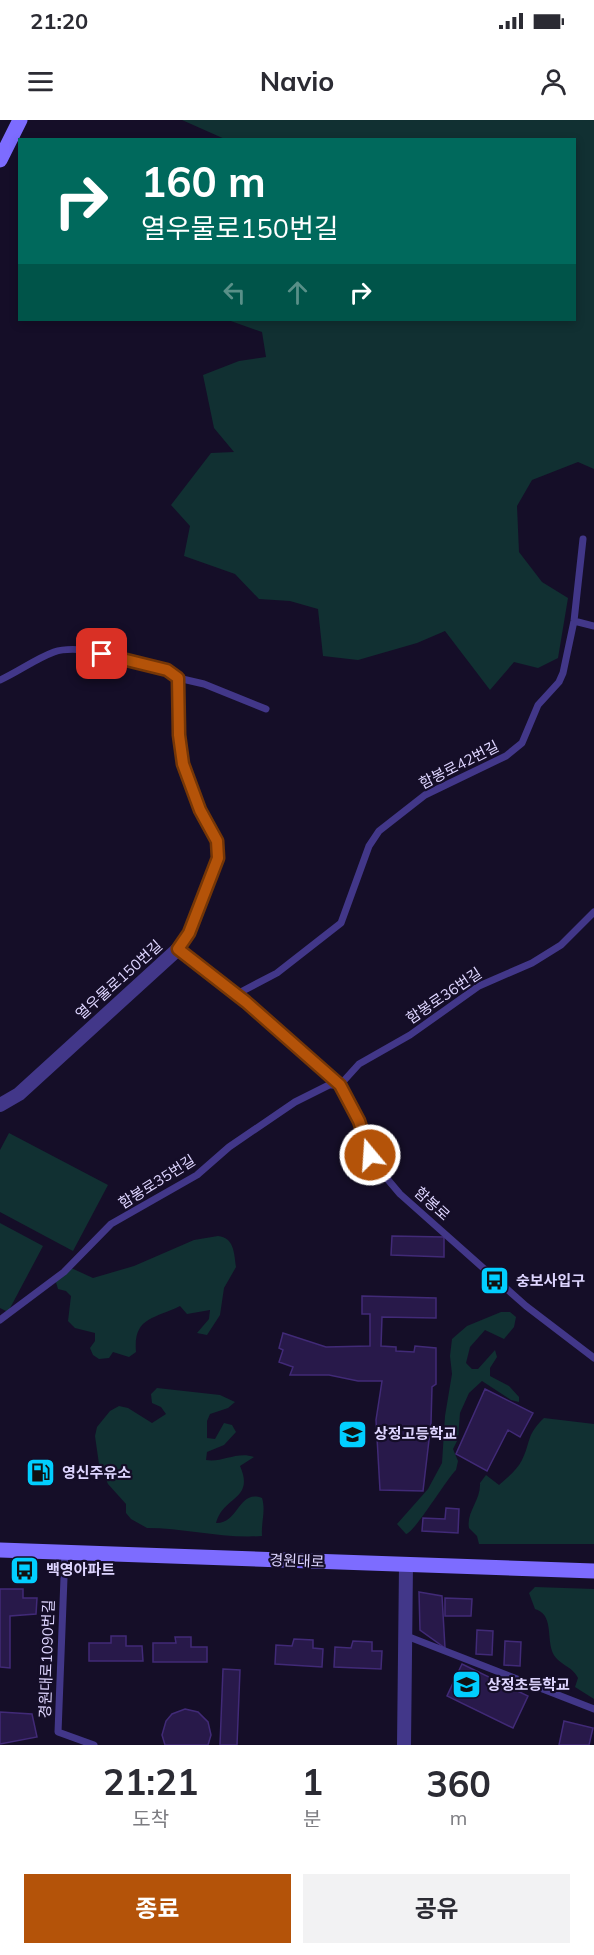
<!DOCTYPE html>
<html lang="ko">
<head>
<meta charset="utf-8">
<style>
	body { margin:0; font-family:Mulish,"Noto Sans KR",sans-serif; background:#f2f2f3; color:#2b2b33; height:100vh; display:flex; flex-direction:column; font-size:22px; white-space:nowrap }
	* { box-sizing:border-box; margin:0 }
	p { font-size:20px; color:#7c7c81 }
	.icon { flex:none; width:33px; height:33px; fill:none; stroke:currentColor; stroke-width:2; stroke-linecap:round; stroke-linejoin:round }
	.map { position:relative; height:1625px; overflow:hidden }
	.sheet { display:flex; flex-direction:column; background:#fff; flex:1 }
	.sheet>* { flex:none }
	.guide { position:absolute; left:18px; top:18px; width:558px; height:183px; border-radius:0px; box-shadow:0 3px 9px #0003; background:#00695c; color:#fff; overflow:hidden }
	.pin { position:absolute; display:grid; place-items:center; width:51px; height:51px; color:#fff; margin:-26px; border-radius:12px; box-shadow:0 3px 9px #0006 }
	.me { position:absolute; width:66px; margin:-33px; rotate:342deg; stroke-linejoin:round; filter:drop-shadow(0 0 4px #0008) }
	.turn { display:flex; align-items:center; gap:21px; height:126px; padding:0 24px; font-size:27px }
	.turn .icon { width:78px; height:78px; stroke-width:2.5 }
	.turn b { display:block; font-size:42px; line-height:51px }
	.lanes { display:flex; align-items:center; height:57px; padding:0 24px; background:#0003; justify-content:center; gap:30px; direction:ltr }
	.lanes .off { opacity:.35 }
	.eta { display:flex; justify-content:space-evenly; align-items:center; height:102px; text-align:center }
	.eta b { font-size:36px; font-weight:700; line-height:42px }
	.action { display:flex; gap:12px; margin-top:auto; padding:12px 24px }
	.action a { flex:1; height:69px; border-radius:0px; background:#b45309; color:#fff; font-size:24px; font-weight:700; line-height:69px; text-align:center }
	.action a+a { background:#f2f2f3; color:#2b2b33 }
	.status { display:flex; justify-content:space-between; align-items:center; height:42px; padding:0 30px; background:#fff; direction:ltr }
	.status svg { height:16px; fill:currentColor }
	header { display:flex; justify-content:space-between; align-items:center; height:78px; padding:0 24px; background:#fff; font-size:27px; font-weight:700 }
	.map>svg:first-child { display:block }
</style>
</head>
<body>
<div class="status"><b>21:20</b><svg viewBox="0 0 49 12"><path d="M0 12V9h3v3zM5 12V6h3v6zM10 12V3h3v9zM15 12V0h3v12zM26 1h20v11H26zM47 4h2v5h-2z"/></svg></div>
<header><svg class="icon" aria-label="menu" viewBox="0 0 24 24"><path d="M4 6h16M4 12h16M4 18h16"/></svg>Navio<svg class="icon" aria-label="person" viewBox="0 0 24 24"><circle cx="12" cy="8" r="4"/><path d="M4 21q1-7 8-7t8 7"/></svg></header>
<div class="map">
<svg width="594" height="1625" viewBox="0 0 594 1625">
	<rect width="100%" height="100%" fill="#150e28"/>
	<path fill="#113032" d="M182 0H594V349L578 342 532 360 517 386 519 432 542 462 568 478 558 538 538 548 514 542 490 570 445 511 417 523 358 540 323 536 318 489 290 481 259 479 235 454 184 436 190 406 171 385 211 333 234 332 214 308 203 255 239 241 266 237 262 212 228 200H574V20H227Z
		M9 1013 108 1065 73 1131 0 1092V1030Z
		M0 1103 43 1126 8 1192 0 1188Z
		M218 1116C234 1118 234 1132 236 1147L224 1168 220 1195 207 1215 197 1213 209 1199 210 1190 187 1194 180 1186C154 1199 133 1197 136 1232L129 1237 113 1232 109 1238 99 1239 93 1235 90 1228 95 1221V1213L75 1208 68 1201 71 1176 66 1171 58 1169 55 1159 69 1147 93 1158 134 1146 194 1120Z
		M501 1192H510L516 1197 514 1207 504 1219 485 1210 470 1227 466 1243 472 1249H478L495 1230 497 1237 490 1248V1256L509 1266 519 1277V1282L511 1280 482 1261 469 1273 460 1293 458 1319 453 1329 458 1341 456 1350C445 1361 415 1412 406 1414L397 1404 428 1369 442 1343 445 1296 452 1254 450 1236 452 1219 467 1206Z
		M157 1268 220 1275 235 1282 228 1288 210 1294 207 1301V1318L215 1319 224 1303 232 1305 236 1312 224 1325 207 1332 206 1340C222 1343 237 1331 254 1337L240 1346C255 1380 223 1376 216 1403 239 1404 238 1369 262 1378 266 1391 261 1402 262 1416 224 1419 185 1408 147 1408L131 1399 126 1393V1384L108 1364 99 1344 95 1316 97 1307 110 1291 119 1286 128 1288 152 1303 166 1294 161 1287 152 1283 151 1274Z
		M544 1298 594 1304V1424H479L477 1416 469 1408C466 1392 481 1380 480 1363L486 1355 499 1365C507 1358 517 1350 522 1340 531 1322 526 1315 544 1298Z
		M535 1467 594 1469V1579L575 1567 578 1558C572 1545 557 1545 552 1531 547 1516 553 1494 535 1489L529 1473Z"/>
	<path fill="#28194a" stroke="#412a77" stroke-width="1.5" d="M392 1116 444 1117V1137L391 1135Z
		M362 1176 436 1178V1198L382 1197 381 1226 396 1227V1231L414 1232 415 1226 436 1228V1264L432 1267 431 1303 423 1371 380 1370 376 1300 382 1261H358L329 1255H290L293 1247 279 1242 283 1230 279 1228 283 1213 326 1227 370 1226V1194H362Z
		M485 1269 533 1293 520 1317 508 1310 487 1351 456 1334Z
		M446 1388 459 1389 458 1413 422 1411 423 1398 445 1399Z
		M0 1469H23V1478H37L36 1494 10 1496V1548L0 1547Z
		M419 1472 442 1476 445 1528 420 1510Z
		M445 1478 472 1479 471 1496H445Z
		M477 1510 493 1511 492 1535 476 1534Z
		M111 1516H126V1526H142L143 1541H89V1523H111Z
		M175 1517H191V1527H207V1542H153V1523H176Z
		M294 1519 313 1520V1528L323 1529 322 1547 275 1544 276 1525 292 1526Z
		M353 1521 372 1522V1531H382L381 1549 334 1547 335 1527 351 1528Z
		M505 1521 521 1522 520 1546 504 1545Z
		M462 1544 528 1576 513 1608 447 1576Z
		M223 1549 240 1550 237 1625H220Z
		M185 1589 198 1592 208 1602 211 1615 208 1625H165L162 1615 166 1601 172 1594Z
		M0 1592 32 1594 37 1617 0 1624Z
		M564 1601 593 1608 589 1625H559Z"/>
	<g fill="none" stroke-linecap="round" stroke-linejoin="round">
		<path stroke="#423789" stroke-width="7" d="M574 501 594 506
			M178 558 179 615 183 644 200 689 217 721 218 738 189 813 178 829 246 882 340 965 359 1001 370 1035 378 1048 400 1074 526 1186 594 1238
			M0 560C18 552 35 539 54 532 83 522 137 543 167 550L178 558 204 564 266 589
			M235 875 277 853 341 803 369 726 379 711 425 675 506 636 522 623 538 585 559 562 563 553 574 501 583 419
			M0 1200 64 1152 111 1104 197 1055 229 1027 295 982 329 965H340L359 944 410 915 479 866 532 843 561 825 594 792
			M65 1432 58 1612 94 1625
			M404 1515 594 1589"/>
		<path stroke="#423789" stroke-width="14" d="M0 985 19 974 178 829
			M404 1625 406 1445"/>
		<path stroke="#7d6cff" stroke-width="15" d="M0 40 20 0
			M0 1430 594 1451"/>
	</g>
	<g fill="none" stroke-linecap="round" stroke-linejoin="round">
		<defs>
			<path id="route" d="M102 534 167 550 178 558 179 615 183 644 200 690 217 721 218 738 189 813 178 829 246 882 340 965 359 1001 370 1035"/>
		</defs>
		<use href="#route" stroke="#753606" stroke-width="15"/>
		<use href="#route" stroke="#b45309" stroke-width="10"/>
	</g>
	<defs>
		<symbol id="bus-square" viewBox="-11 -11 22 22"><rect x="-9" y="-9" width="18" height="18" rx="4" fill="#01ceff" stroke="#150e28"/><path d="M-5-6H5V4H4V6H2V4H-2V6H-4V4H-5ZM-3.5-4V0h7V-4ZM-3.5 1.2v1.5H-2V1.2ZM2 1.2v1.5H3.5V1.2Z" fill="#111"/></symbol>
		<symbol id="school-square" viewBox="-11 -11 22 22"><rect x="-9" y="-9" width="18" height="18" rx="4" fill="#01ceff" stroke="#150e28"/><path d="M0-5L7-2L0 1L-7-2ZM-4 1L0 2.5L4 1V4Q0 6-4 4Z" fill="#111"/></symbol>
		<symbol id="fuel-square" viewBox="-11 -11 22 22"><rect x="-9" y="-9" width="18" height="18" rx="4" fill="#01ceff" stroke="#150e28"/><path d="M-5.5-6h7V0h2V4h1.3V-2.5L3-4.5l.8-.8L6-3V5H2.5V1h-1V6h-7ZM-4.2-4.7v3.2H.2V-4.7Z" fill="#111"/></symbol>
	</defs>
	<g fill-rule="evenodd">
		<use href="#bus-square" x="478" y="1144" width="33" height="33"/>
		<use href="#school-square" x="336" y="1298" width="33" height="33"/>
		<use href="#fuel-square" x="24" y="1336" width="33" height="33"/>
		<use href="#bus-square" x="8" y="1434" width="33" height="33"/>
		<use href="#school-square" x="450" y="1548" width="33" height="33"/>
	</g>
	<g text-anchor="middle" stroke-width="4.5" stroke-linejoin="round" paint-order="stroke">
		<g font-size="15" fill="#ded5ff" stroke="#150e28">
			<text transform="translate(459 645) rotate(-27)" y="5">함봉로42번길</text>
			<text transform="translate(119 860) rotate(-42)" y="5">열우물로150번길</text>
			<text transform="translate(444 876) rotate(-34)" y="5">함봉로36번길</text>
			<text transform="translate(157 1062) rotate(-32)" y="5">함봉로35번길</text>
			<text transform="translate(432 1084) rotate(42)" y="5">함봉로</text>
			<text transform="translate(297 1441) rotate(2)" y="5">경원대로</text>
			<text transform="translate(47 1539) rotate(-88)" y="5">경원대로1090번길</text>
		</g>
		<g font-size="15" font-weight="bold" fill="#ded5ff" stroke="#150e28" text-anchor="start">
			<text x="516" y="1166">숭보사입구</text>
			<text x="374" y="1319">상정고등학교</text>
			<text x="62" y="1358">영신주유소</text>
			<text x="46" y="1455">백영아파트</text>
			<text x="487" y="1570">상정초등학교</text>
		</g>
	</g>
</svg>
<div class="pin" style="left:102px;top:534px;background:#d93025"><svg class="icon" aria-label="arrive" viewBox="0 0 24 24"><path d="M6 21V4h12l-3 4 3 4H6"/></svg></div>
<svg class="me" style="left:370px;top:1035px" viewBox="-20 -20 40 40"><circle r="17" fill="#b45309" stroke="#fff" stroke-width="3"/><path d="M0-11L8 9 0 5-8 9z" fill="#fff"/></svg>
<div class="guide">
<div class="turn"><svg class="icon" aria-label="right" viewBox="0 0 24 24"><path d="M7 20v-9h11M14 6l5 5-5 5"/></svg><div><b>160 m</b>열우물로150번길</div></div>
<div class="lanes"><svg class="icon off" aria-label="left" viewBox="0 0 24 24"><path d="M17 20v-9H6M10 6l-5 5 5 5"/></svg><svg class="icon off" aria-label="ahead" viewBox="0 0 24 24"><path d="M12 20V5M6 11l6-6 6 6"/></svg><svg class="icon" aria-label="right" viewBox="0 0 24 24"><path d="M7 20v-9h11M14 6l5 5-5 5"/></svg></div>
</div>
</div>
<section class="sheet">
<div class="eta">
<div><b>21:21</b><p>도착</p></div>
<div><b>1</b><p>분</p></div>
<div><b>360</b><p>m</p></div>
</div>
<div class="action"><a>종료</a><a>공유</a></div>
</section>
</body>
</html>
